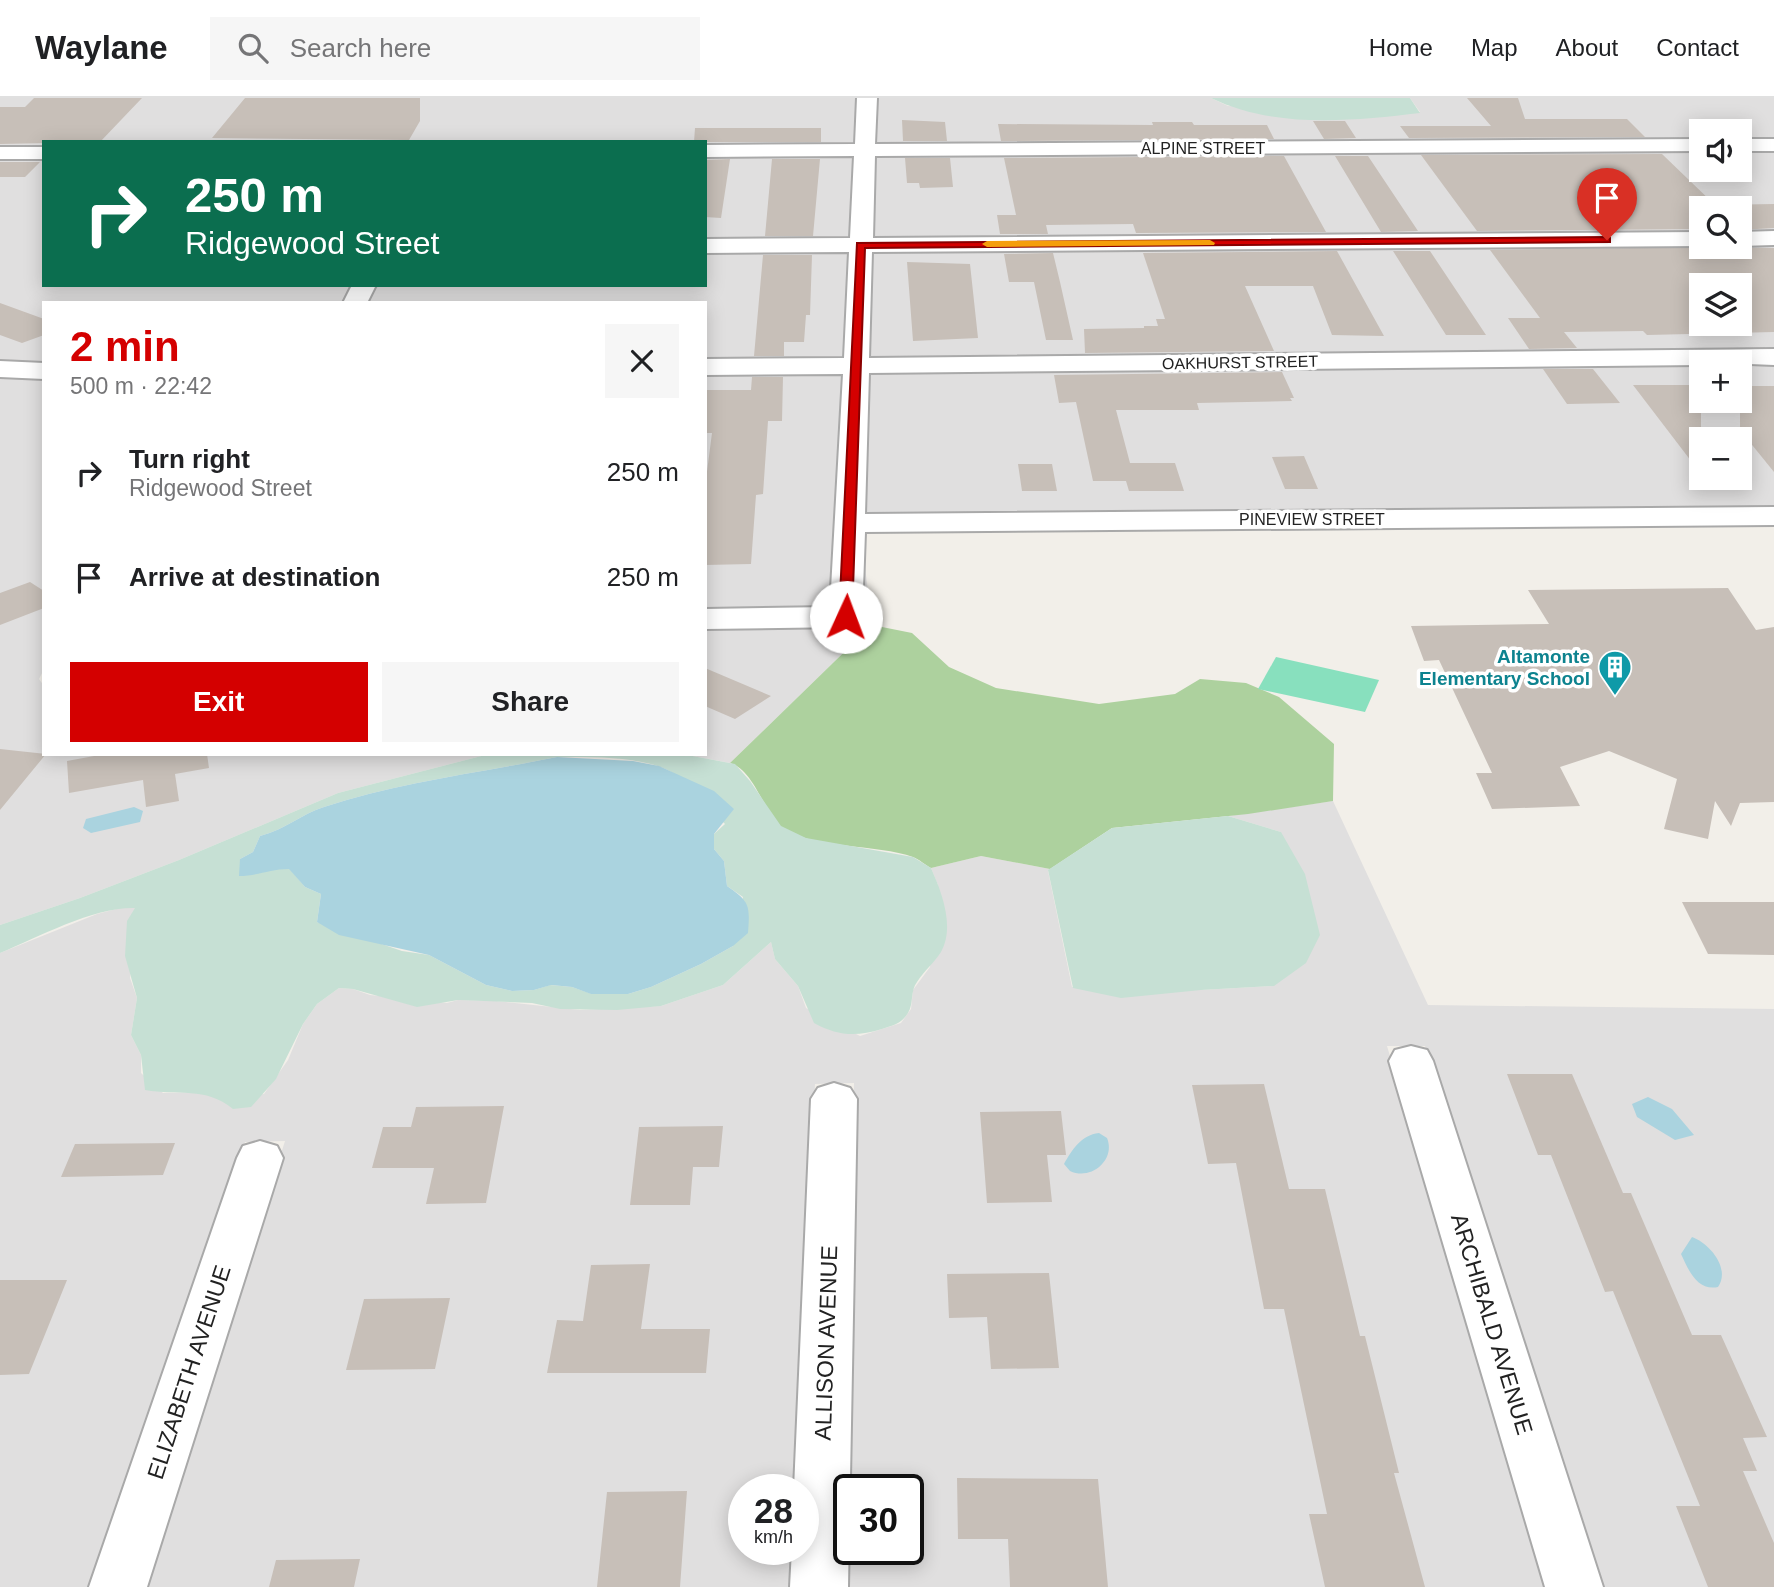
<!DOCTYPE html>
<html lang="en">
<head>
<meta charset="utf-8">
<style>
	body { margin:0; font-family:Helvetica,sans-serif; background:#f6f6f6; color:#202124; height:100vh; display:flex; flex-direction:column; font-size:26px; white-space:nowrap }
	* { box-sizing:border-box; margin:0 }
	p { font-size:23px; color:#757577 }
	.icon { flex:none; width:38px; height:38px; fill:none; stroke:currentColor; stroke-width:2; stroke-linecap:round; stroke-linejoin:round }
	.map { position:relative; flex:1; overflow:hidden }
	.details { position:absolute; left:42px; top:203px; width:665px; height:455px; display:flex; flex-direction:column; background:#fff; border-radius:0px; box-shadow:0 4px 18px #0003 }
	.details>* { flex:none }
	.guide { position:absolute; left:42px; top:42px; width:665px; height:147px; border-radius:0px; box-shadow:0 4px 18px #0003; background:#0b6e4f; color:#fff; overflow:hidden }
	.fabs { position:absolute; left:1689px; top:21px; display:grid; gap:14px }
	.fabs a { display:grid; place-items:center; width:63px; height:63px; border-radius:0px; background:#fff; box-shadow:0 4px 18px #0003; font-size:35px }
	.speed { position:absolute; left:728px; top:1376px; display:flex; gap:14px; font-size:35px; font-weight:700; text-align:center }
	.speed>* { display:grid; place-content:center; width:91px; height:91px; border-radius:50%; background:#fff; box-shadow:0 4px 18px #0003; line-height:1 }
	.speed small { font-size:18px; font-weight:400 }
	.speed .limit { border:4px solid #111; border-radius:10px; background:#fff; color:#111 }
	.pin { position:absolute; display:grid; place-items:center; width:60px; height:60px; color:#fff; margin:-72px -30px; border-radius:50% 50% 50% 0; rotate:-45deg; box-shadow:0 0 7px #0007 }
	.pin .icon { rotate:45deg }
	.me { position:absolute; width:77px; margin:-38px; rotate:2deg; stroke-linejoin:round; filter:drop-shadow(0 0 5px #0008) }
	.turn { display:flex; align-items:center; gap:24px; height:147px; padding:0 28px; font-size:32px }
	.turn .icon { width:91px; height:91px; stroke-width:2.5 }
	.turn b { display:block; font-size:49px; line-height:60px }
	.round { display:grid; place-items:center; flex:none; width:74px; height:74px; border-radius:0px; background:#f6f6f6 }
	.summary { display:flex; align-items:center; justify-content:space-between; height:119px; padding:0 28px }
	h1 { font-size:42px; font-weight:700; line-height:52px; color:#d40000 }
	.button { display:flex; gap:14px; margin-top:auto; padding:14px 28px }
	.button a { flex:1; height:80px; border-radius:0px; background:#d40000; color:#fff; font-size:28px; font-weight:700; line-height:80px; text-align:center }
	.button a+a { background:#f6f6f6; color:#202124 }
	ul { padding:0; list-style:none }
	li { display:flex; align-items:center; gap:21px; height:105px; padding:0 28px }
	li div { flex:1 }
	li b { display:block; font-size:26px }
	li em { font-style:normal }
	header { display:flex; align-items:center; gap:42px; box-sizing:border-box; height:98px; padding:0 35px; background:#fff; border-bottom:2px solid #e0e0e0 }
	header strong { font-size:33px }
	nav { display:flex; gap:38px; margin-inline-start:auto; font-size:24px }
	.search { width:490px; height:63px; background:#f6f6f6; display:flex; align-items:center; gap:18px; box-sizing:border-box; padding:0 24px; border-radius:0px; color:#757577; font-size:26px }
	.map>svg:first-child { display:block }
</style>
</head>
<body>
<header>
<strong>Waylane</strong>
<div class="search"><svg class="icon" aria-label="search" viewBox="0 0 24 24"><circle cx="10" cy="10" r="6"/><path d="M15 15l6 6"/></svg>Search here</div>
<nav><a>Home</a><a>Map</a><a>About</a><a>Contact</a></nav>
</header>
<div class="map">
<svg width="1774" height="1489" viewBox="0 0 1774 1489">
	<rect width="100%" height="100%" fill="#f2efe9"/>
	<path fill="#e0dfdf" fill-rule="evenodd" d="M0 0H858L857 49 705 50V44H44V52H0Z
		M875 0H1211L1228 8 1420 14 1410 0H1774V44H1740V33H1701V44L875 49Z
		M1740 50H1774V136L1740 137V110H1701V137L870 143 874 56 1701 51V72H1740Z
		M705 56H856L850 143 705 144Z
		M44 58V187H354L344 205H44V268L0 266V59Z
		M1701 145V149H1740V145H1774V254L867 262 870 151ZM1701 187H1740V226H1701Z
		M849 151 843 263 705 264V205H366L375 187H705V152Z
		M1701 265V303H1740V265H1774V411L863 418 866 273ZM1701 341H1740V380H1701Z
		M843 273 831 511 705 513V274Z
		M0 277 44 279V571L39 581 44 588V656H489L338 695 179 762 80 800 0 827Z
		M862 443 872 527 730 665 682 656H705V529L860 527Z
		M1333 703 1428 907 1774 911V1489H1599L1425 948H1387L1547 1489H845L854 985 815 986 797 1391H744V1451H795L793 1489H144L285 1043 245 1044 93 1489H0V855L97 816 120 810H136L130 880 137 900 131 937 141 957V975L163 995 198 994 220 1000 264 996 288 962 303 926 317 906 339 890 353 891 370 897 447 905 458 902 496 903 580 912 661 908 723 887 771 844 775 861 798 888 806 910 860 938 901 925 911 911 913 892 930 869 938 787 931 770 981 758 1050 771 1048 773 1072 889 1201 892 1274 888 1281 734 1228 718ZM849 1391H908V1451H849Z"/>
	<path fill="#add19e" d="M872 527 912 535 949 569 996 590 1099 606 1175 596 1200 581 1246 585 1279 599 1334 646 1333 703 1248 716 1112 730 1050 771 981 758 931 770C925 767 919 761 913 759 879 746 807 751 780 728 764 713 753 671 730 665Z"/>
	<path fill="#c6e0d4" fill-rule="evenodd" d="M1211 0H1410L1420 15C1352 23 1275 31 1211 0Z
		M489 656H682L735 666 750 683 781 728 806 740 913 759 931 770C942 795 955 829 941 854 934 865 924 873 917 884 910 893 914 905 908 915 901 926 894 927 882 931 856 939 838 938 814 925L798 888 775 861 771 844 723 887 661 908 617 912 560 911 532 905 458 902 417 909 353 891 339 890 317 906 303 926 276 981 251 1009 233 1011C205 988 178 998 145 992L141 957 131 937 137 900 125 858 127 823 135 810C93 809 39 839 0 855V827L80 800 179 762 338 695ZM557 659C591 659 651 657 679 679 695 693 710 711 725 726L714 736V751L724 763 727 788 743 799 733 848 701 866 651 889 628 896H592L572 889 550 887 534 892 512 893 486 887 429 857 402 853 317 824 321 796 305 789 289 770 270 771 240 761 253 754 260 738C287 731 301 716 324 709 399 684 479 675 557 659Z
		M1228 718 1281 734 1305 776 1320 837 1306 865 1274 888 1201 892 1121 900 1073 890 1048 772 1112 730Z"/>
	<path fill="#88e0be" d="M1276 559 1379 582 1365 614 1258 591Z"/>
	<path fill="#aad3df" d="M557 659 633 663 659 668 714 693 734 711 714 736V751L724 763 727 788C750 804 750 807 748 835L733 848 701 866 651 889 628 896H591L572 889 551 887 534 892 512 893 486 887 429 857 339 837 317 824 321 796 305 789 289 771C270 771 258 778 239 778L240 761 253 754 260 738C287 731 301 716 324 709 399 684 479 675 557 659Z
		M134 709 143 713 140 724 91 735 83 730 86 721Z
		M1648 999 1672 1011 1694 1037 1675 1042 1637 1019 1632 1006Z
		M1099 1035 1107 1040C1116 1062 1091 1083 1070 1073L1064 1066C1072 1052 1081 1037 1099 1035Z
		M1692 1139C1709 1145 1731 1170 1718 1189 1697 1193 1689 1173 1681 1156Z"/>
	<path fill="#c7bfb8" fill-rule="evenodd" d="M34 0H142L100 44 0 46V9H25Z
		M245 0H420V23L409 42 212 40Z
		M1467 0H1518L1525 21H1627L1645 39 1409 40 1400 28H1491Z
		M902 22 945 24 947 43H903Z
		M1313 23H1345L1356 40 1324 41Z
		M1152 24H1192L1194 27H1267L1274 41 1001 43 998 26 1153 27Z
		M695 30H821V44H694Z
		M1662 56 1715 107 1774 106V130L1740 132V110H1701V131L1477 133 1421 57Z
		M1284 58 1326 134 1136 135 1133 126 1046 127 1048 136H1000L997 117H1016L1004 60Z
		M1335 58H1368L1418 133 1381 134Z
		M905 60H950L953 89 920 90 919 85H907Z
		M730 61 721 120 705 119V62Z
		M772 61H820L813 138H765Z
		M0 64H40L25 79H0Z
		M1703 149 1774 150V234L1647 237 1643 233 1564 234 1577 250 1529 251 1508 220H1540L1490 152ZM1701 187H1740V226H1701Z
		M1337 153 1384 238 1332 237 1313 188H1245L1274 253 1085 255 1084 231 1144 230V228H1158L1156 221H1165L1143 155Z
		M1393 153H1430L1486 237H1446Z
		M1053 155 1060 184 1073 242H1046L1034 184H1009L1004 156Z
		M763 157H812L810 217H806L804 244H784V258H754Z
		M907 164 970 166 978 240 913 243Z
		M0 205 44 221V237L22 245 0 237Z
		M1543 271H1593L1620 305 1567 306Z
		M1282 274 1294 300H1290L1292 303 1197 305 1199 312H1116L1130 365H1175L1184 393H1129L1126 383H1093L1076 304 1059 305 1054 277Z
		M752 279H783L782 323H768L763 396 756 397 751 466 705 467V389L712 335H705V292H751Z
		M1633 287H1701V376Z
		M1740 288H1774V374L1740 332Z
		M1304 358 1318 391H1285L1272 359Z
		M1018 366H1052L1057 393H1022Z
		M30 484 44 493V510L0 527V495Z
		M1728 490 1756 532 1774 529V704L1740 705 1731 728 1715 703 1708 741 1664 731 1677 681 1609 653 1560 669 1580 708 1492 711 1476 675H1492L1439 562 1424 563 1411 528 1549 526 1528 492Z
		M705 570 771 598 735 621 705 608Z
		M0 651 46 656 0 712Z
		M105 656H207L209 670 175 676 179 703 146 709 143 682 69 695 67 663Z
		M1682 804H1774V857L1708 856Z
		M1507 976H1572L1623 1095H1631L1692 1237H1721L1767 1339 1743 1340 1757 1373H1743L1774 1445V1489H1708L1676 1408H1700L1613 1193 1605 1194 1551 1057H1538Z
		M1264 986 1289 1091H1325L1360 1238H1365L1399 1375H1394L1425 1489H1325L1309 1416H1327L1284 1211H1264L1236 1065 1208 1066 1192 987Z
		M504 1008 486 1105 426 1106 434 1070H372L383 1029H411L416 1009Z
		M1061 1013 1066 1057H1047L1052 1104 987 1105 980 1014Z
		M723 1028 719 1069H693L690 1107H630L639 1029Z
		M175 1045 163 1077 61 1079 75 1046Z
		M650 1166 641 1231H710L706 1275H547L557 1222 583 1223 591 1167Z
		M1049 1175 1059 1270 991 1271 987 1219 949 1220 947 1176Z
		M0 1182H67L29 1276 0 1277Z
		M450 1200 435 1271 346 1272 364 1201Z
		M957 1380 1098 1381 1108 1489H1010L1008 1441H958Z
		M687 1393 680 1489H597L607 1394Z
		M360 1461 354 1489H269L276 1462Z"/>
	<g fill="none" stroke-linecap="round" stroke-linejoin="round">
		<defs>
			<path id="minor" d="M857 0H877L875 46 1701 41V53L875 58 873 140 1701 134V148L872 154 869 260 1774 251V267L1701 264V267L869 275 865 416 1774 409V427L865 434 862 519 858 526 846 529 705 531V511L830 509 843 276 705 277V261L844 260 849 154 705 155V141L850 140 854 58 705 59V47L855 46Z
				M1740 41H1774V53H1740Z
				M0 49H44V61H0Z
				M1774 133V147L1740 148V134Z
				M352 187H376L367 205H343Z
				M0 263 44 265V281L0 279Z
				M1411 948 1427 952 1433 963 1603 1489H1545L1389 963 1395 952Z
				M834 985 850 990 857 1001 848 1489H790L792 1451H803V1391H794L811 1001 818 990Z
				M260 1043 277 1048 283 1060 147 1489H89L237 1060 243 1048Z"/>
		</defs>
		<use href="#minor" stroke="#a9a9a9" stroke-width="4"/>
		<use href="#minor" fill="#fff" fill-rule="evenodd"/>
	</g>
	<path fill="#d40000" stroke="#8a0000" stroke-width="2" d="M1607 139 1610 140V144L865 150 852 519 846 523 839 519 857 145Z"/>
	<path fill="#f59e0b" d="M1210 142 1215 145 1214 147 987 149 982 146 987 143Z"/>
	<defs>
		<symbol id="building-pin" viewBox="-11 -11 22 30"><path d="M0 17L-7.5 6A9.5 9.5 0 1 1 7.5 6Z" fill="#0f9aa8" stroke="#fff"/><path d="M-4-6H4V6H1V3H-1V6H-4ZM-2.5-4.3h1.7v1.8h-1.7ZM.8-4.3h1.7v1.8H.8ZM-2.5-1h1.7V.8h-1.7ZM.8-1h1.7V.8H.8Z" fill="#fff"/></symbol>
	</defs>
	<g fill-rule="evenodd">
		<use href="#building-pin" x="1596" y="550" width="38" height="52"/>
	</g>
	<g text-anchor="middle" stroke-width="7" stroke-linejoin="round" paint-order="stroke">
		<g font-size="16" fill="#222" stroke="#fff">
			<text x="1203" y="56">ALPINE STREET</text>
			<text transform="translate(1240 264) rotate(-1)" y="6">OAKHURST STREET</text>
			<text x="1312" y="427">PINEVIEW STREET</text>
		</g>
		<g font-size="19" font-weight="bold" fill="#0d838f" stroke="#fff" text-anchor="end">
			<text x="1590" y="565">Altamonte<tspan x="1590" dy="22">Elementary School</tspan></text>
		</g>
		<g font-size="23" fill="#222" stroke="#fff">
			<text transform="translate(1492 1226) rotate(73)" y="8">ARCHIBALD AVENUE</text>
			<text transform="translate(826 1245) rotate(-88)" y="8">ALLISON AVENUE</text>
			<text transform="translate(189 1274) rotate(-72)" y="8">ELIZABETH AVENUE</text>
		</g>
	</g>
</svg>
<div class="fabs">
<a><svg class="icon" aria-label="sound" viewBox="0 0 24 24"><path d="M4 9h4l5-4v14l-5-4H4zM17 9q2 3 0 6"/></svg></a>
<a><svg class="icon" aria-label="search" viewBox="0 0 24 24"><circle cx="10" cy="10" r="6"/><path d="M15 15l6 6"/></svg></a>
<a><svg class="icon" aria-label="layers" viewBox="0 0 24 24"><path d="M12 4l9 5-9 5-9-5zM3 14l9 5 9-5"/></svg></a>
<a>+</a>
<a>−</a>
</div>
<div class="speed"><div>28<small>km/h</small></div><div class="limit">30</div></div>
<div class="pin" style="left:1607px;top:142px;background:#d93025"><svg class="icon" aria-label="arrive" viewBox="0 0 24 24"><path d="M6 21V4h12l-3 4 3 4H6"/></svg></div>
<svg class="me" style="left:846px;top:519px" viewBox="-20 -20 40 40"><circle r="19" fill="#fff"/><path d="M0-13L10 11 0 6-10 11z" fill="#d40000"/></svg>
<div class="guide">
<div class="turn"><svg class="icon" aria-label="right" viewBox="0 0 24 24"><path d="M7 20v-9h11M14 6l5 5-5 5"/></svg><div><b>250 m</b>Ridgewood Street</div></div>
</div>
<section class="details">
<div class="summary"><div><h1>2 min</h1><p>500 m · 22:42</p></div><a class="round"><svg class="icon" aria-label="close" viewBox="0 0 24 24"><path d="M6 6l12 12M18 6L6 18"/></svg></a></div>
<ul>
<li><svg class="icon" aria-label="right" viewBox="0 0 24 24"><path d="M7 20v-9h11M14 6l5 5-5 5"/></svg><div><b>Turn right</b><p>Ridgewood Street</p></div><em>250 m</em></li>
<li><svg class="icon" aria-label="arrive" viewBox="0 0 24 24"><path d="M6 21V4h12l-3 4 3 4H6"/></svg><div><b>Arrive at destination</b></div><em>250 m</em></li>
</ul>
<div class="button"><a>Exit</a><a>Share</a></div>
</section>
</div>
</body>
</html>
